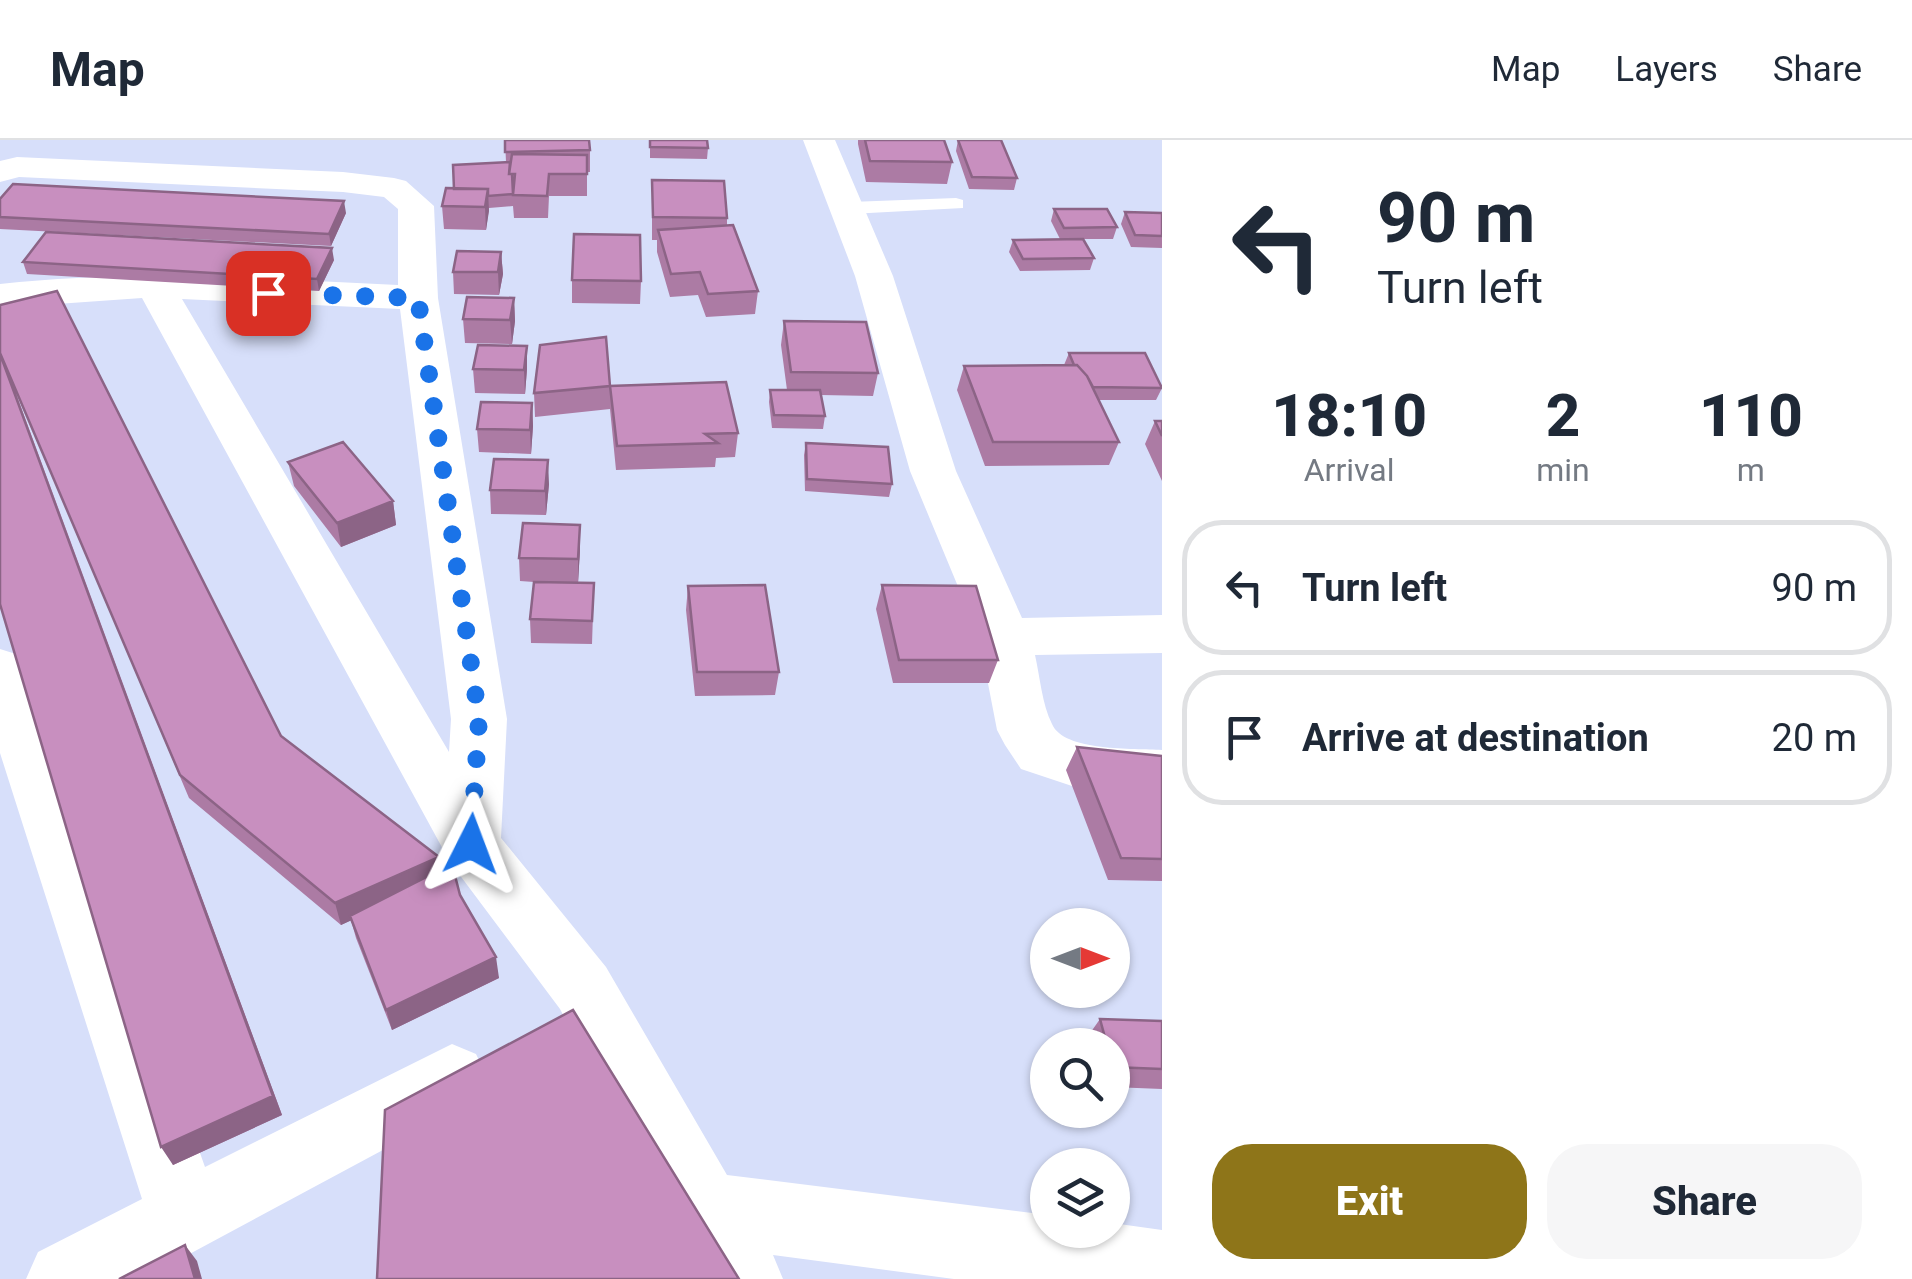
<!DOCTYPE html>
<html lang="en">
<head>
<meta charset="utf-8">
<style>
	body { margin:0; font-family:Roboto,sans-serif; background:#f6f6f7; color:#1f2937; height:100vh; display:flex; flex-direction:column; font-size:38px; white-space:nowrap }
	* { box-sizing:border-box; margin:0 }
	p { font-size:32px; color:#747a83 }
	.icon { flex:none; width:55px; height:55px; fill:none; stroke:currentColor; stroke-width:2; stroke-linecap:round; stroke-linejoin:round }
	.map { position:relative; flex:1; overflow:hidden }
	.panel { display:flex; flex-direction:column; background:#fff; width:750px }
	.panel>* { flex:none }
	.guide { background:#fff; color:#1f2937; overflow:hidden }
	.needle { width:65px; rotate:90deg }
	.fabs { position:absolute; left:1030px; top:768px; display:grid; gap:20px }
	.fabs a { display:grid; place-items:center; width:100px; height:100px; border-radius:50%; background:#fff; box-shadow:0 2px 8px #0004; font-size:50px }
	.pin { position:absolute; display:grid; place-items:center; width:85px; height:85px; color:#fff; margin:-42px; border-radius:20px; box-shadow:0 5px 15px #0006 }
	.me { position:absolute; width:110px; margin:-55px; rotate:3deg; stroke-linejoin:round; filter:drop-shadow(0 0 8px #0008) }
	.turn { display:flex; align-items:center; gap:35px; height:210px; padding:0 50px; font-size:45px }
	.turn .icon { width:130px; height:130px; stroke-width:2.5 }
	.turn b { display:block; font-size:70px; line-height:85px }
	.eta { display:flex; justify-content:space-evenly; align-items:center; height:170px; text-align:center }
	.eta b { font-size:60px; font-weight:800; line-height:70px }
	.button { display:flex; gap:20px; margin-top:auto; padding:20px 50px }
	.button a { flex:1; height:115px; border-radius:40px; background:#8e7519; color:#fff; font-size:40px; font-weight:800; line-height:115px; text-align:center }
	.button a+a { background:#f6f6f7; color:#1f2937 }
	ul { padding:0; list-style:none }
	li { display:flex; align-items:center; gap:30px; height:135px; margin:0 20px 15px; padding:0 30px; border:5px solid #e0e1e3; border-radius:40px }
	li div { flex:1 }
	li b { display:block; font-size:38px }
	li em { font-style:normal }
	header { display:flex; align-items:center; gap:60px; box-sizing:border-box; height:140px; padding:0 50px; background:#fff; border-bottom:2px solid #e0e1e3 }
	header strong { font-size:48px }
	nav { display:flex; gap:55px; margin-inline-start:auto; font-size:35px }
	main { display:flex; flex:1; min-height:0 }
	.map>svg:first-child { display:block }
</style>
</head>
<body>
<header>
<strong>Map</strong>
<nav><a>Map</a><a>Layers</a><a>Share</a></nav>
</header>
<main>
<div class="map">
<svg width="1162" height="1139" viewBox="0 0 1162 1139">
	<rect width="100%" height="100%" fill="#d7dffa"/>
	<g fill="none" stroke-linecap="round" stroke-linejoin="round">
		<path fill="#fff" fill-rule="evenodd" d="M956 58 963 60V68L850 74 840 68 850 62Z"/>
		<path fill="#fff" fill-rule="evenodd" d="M803 0H835L893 136 956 331 1022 478 1162 475V513L1035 515C1040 537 1042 564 1052 584 1064 612 1134 608 1162 610V656L1078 648 1021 629 1005 605 997 590 979 497 910 331 855 136Z
			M17 17 343 32 394 38 406 41 434 66 438 158 507 579 501 698 606 827 727 1035 1048 1075V1090H1112V1083L1162 1090V1139H954L773 1115 783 1139H702L560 869 450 722 142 158 0 168V144C133 129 265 139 398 145V69L384 57 343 52 19 37 0 42V21ZM182 159 400 169 451 579 449 612Z
			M0 509 19 515 27 529 205 1027 452 904 476 914 487 937 476 960 143 1139H26L38 1112 142 1059 0 613Z"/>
	</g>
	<path fill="#ac7ba4" d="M505 0 590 10V32H587V56H549L548 78H514L513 66 489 68 486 90 444 89 442 66 454 49 506 22Z
		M650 0 708 8 707 19 650 18Z
		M858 0H944L952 22 947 44 866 42 858 4Z
		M958 0 1017 38 1014 50 969 49 956 11Z
		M652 40 727 78V86L758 151 755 174 706 177 698 155 670 157 657 112V100H652Z
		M0 59 346 73 331 106 0 89Z
		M1054 69 1117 87 1113 99H1083L1094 118 1090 130 1020 131 1009 112 1013 100 1060 99 1051 81Z
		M1125 72 1162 73V108L1131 107 1121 84Z
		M501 112 503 134 499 155 454 154 453 132Z
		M334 120 319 151 27 134 23 122Z
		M572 140 641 141 640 164 572 163Z
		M514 158 515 181 512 204 465 203 463 179Z
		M0 165 281 596 439 717 441 729 460 755 499 838 392 890 356 798 351 780 341 785 189 658 7 229 282 975 173 1025 0 464Z
		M784 181 878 233 873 256 821 255 825 276 823 289 772 288 769 262 770 250H787L781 205Z
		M527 206V229L525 254 475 253 473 229Z
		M1069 213 1162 248 1156 260H1099L1119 302 1109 325 985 326 957 250 964 226 1064 225Z
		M610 246 738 293 735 317 716 318 715 327 616 330 610 269 535 277 534 253Z
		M532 263 533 286 531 314 479 312 477 289Z
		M1155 281H1162V341L1145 304Z
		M806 303 892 344 889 357 805 351 804 315Z
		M288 322 393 361 396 385 341 407 294 346Z
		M549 344 546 375 491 374 490 350Z
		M580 409 578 443H594L592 504 531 503 530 479 534 442 520 441 519 418Z
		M882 445 998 520 989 543H893L876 469Z
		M688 446 779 532 775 555 695 556 686 470Z
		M1077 607 1162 616V741L1108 740 1066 630Z
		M1100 879 1162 881V949L1112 947V905H1087L1086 899Z"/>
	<path fill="#8c6486" d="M488 49 489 71 486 90 485 67Z
		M344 61 346 73 331 106 329 94Z
		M332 108 334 120 319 151 317 139Z
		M501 112 503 134 499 155 498 132Z
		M514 158 515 181 512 204 510 180Z
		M527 206V229L525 254 524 230Z
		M0 213 282 975 173 1025 161 1007Z
		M532 263 533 286 531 314 530 290Z
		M548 320 549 344 546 375 545 351Z
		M393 361 396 385 341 407 337 383Z
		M580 385V409L578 443V419Z
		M439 717 443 739 341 785 335 763Z
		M496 817 499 838 392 890 386 870Z
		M185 1105 197 1121 202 1139H195Z"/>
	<path fill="#c88fbf" stroke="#8c6486" stroke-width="2.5" d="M505 0H589L590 10 505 12Z
		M650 0H707L708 8 650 7Z
		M865 0H944L952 22 870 21Z
		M958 0H1001L1017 38 972 37Z
		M512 14 587 15V34H549L547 56 513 55 515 34H509Z
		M510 22 509 34H512L513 54 488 56V49H454L453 25Z
		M652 40 724 41 727 78 653 77Z
		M13 44 344 61 329 94 0 77V59Z
		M446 48 488 49 485 67 442 66Z
		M1054 69H1107L1117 87 1064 88Z
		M1125 72 1162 73V96L1135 95Z
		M733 85 758 151 708 154 700 132 671 134 658 90Z
		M46 92 332 108 317 139 23 122Z
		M574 94 640 95 641 141 572 140Z
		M1083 99 1094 118 1023 119 1013 100Z
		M457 111 501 112 498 132H453Z
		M57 151 281 596 439 717 335 763 180 635 0 213V165Z
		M467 157 514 158 510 180 463 179Z
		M784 181 866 182 878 233 791 232Z
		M606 197 610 246 534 253 540 205Z
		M478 205 527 206 524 230 473 229Z
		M1069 213H1145L1162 248 1093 247 1087 236 1077 225H1074Z
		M0 214 273 956 161 1007 0 464Z
		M1077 225 1087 236 1119 302H993L964 226Z
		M726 242 738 293 705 294 718 303 617 306 610 246Z
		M770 250H820L825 276 774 275Z
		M481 262 532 263 530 290 477 289Z
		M1155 281H1162V296Z
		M343 302 393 361 337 383 288 322Z
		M806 303 888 307 892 344 807 339Z
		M494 319 548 320 545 351 490 350Z
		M523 383 580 385 578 419 519 418Z
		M534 442 594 443 592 481 530 479Z
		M765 445 779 532H697L688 446Z
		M882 445 976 446 998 520H899Z
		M1077 607 1162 616V719L1121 718Z
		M452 724 460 755 496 817 386 870 350 776Z
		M573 870 739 1139H377L385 970Z
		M1100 879 1162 881V929L1112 927V905H1107Z
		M185 1105 195 1139H119Z"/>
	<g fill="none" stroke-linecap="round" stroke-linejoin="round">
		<path stroke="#1a73e8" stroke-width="18" stroke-dasharray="0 32.4" d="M268 153 418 158 479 579 471 704"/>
	</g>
</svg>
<div class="fabs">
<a><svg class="needle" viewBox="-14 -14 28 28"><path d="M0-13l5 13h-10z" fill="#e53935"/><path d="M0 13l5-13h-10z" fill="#747a83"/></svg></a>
<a><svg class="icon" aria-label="search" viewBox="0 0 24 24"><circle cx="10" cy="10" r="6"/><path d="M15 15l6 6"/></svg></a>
<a><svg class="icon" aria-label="layers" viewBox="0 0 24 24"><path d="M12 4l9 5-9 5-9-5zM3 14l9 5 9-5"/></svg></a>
</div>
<div class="pin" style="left:268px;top:153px;background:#d93025"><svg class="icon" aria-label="arrive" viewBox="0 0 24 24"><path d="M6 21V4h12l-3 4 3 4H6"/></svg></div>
<svg class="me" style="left:471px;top:704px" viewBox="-20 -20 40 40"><path d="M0-17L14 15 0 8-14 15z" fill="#1a73e8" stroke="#fff" stroke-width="4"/></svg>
</div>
<section class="panel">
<div class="guide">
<div class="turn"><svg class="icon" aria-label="left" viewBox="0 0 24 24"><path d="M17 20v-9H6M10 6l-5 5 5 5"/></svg><div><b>90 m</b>Turn left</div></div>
</div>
<div class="eta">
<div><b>18:10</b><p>Arrival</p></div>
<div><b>2</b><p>min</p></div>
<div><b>110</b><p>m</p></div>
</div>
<ul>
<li><svg class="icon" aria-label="left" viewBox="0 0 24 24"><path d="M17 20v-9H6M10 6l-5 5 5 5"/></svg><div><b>Turn left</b></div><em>90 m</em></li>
<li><svg class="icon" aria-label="arrive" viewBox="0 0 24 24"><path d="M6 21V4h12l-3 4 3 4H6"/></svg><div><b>Arrive at destination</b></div><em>20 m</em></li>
</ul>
<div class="button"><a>Exit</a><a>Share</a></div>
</section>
</main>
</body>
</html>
